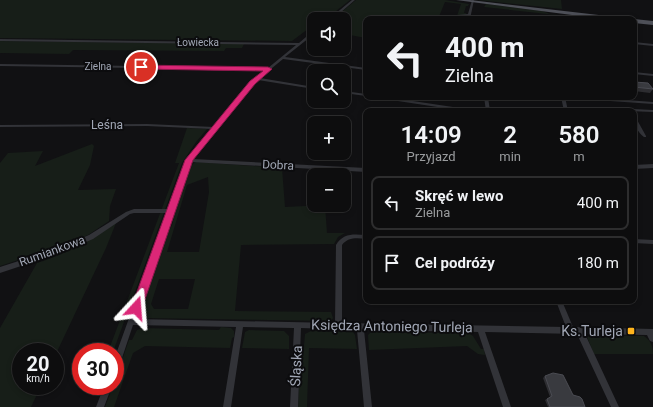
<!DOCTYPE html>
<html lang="pl">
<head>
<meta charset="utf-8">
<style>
	body { margin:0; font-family:Roboto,sans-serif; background:#1b1b1c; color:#f1f3f6; height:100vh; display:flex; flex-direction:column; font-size:15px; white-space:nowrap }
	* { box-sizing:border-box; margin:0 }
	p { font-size:13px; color:#9a9c9e }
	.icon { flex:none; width:22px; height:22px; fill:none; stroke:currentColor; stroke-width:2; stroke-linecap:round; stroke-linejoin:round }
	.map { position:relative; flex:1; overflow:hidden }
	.panel { position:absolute; left:363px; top:108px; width:274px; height:196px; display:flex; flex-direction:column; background:#0d0d0e; border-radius:8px; box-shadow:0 2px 6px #0003,0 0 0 1px #2d2d2e }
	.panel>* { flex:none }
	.banner { position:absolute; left:363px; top:16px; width:274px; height:84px; border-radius:8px; box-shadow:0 2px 6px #0003,0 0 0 1px #2d2d2e; background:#0d0d0e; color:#f1f3f6; overflow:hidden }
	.tools { position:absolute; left:307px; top:12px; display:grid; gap:8px }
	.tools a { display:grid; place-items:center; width:44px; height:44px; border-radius:8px; background:#0d0d0e; box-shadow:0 2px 6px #0003,0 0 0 1px #2d2d2e; font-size:20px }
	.speed { position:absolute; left:12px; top:343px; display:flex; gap:8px; font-size:20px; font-weight:700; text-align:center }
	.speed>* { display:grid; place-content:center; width:52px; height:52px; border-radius:50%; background:#0d0d0e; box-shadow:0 2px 6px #0003,0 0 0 1px #2d2d2e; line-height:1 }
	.speed small { font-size:10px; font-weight:400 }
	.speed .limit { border:6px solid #d22; background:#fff; color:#111 }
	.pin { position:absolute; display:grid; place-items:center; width:34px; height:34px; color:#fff; margin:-17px; border:2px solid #fff; border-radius:50%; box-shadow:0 1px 4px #0007 }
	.me { position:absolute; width:44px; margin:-22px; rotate:19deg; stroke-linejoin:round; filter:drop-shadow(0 0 3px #0008) }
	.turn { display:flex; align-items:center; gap:14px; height:84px; padding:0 16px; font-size:18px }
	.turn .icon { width:52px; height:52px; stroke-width:2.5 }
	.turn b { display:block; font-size:28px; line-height:34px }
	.eta { display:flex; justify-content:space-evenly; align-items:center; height:68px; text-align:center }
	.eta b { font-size:24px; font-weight:600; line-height:28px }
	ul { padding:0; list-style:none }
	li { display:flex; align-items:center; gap:12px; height:54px; margin:0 8px 6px; padding:0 8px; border:2px solid #2d2d2e; border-radius:8px }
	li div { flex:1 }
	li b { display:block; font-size:15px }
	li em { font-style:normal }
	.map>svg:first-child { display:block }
</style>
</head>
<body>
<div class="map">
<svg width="653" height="407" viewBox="0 0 653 407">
	<rect width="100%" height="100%" fill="#111113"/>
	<path fill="#171e18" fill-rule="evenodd" d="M0 0H350L326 19H314V29H308L292 41 0 38Z
		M356 0H445L469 4 468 6H466L464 13H466L465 19H456L461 4 445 2 438 19H411L383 15 380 19H366V38L344 34V19H333Z
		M478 0H561L562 9Z
		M486 4 542 11 550 14 593 19 484 7Z
		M0 41 244 44 242 48H226L224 51 73 50 69 54 0 53Z
		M187 128 207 129 196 142 182 163 113 352H108L179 163H175Z
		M92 144 94 146 90 165 78 190 116 189 110 206 109 221 88 235 75 241 0 266V163L8 153 43 151 35 166Z
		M196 162 282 168 285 207 325 205 327 233H345L338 237 334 244 241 245 235 311 331 312 333 318 331 321 142 318 140 312 165 236C171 228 175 222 173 211L189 166ZM208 177 209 192 199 252H167L187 185ZM159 279H195L188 309H154L151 304Z
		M116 223 106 248 55 356V352H21V386H41L31 407H0V328L37 263C66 254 91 240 116 223Z
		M221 327 231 328 234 331V337L232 338 230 348 145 346 133 353 114 407H105L113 386H115V380L129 340H132L137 330 142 328 219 330Z
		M249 330 284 331 289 336V349L242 348 245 332Z
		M311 331 353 332 355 335 357 349 309 348 307 407H298L301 346H304L305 334Z
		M371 332 468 333 473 336 481 349H484L485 355 478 354 467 346 369 350 368 335Z
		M591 335 644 336C651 341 653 346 653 354H594L587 337Z"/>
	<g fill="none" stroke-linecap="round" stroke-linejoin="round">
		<path fill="#323338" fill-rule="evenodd" d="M352 0H355L333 19H329Z
			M472 0H474L470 19H466L467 16 460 17 459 19H455L458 15 468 14Z
			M313 31H314V34L285 57 366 68V70L283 59 260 78 314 87V89L258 80 253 84 193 159 366 168V172L191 162 136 319 335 323 336 245C343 233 353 234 366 235V239C357 238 348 237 342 245V323L566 327 556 301H562L573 327 653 329V342L650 341 647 335 585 334 619 407H611L577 334 485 332 511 407H503L478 332 364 330 372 407H364L357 330 301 328 298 407H290L294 328 243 327 231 407H223L236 327 133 325 118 370 115 371V357L167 213H134L130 214 93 239 63 252 0 273V267L59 248 89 235 126 212 134 209H169L187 160 212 129 147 126 0 127V125L147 124 214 127 251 82 265 70 0 66V64L268 68 296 45 0 41V39L299 43Z
			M634 42 653 44V46L634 44Z
			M634 72 653 74V76L634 74Z
			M344 91 366 94V96L344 93Z
			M376 97H386L473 110 475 111H464L378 98Z
			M484 97H488L490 111H486Z
			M561 97H585L653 102V104L567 98 565 97 568 111H564Z
			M633 109 653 110V112L628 111Z
			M634 117 636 118 646 136V137H644C638 133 634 124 634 117Z
			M653 164V168L634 169V165Z
			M634 239 653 240V244L634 243Z
			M104 386H112L104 407H96Z"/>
		<path fill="#4e5058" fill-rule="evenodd" d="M456 0H470L616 17 619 19H603Z
			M634 19 653 21V25L634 23Z"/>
	</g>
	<path fill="#2d2d31" d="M634 82 653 89 650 93 634 91Z
		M545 376 573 395 585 407H548L545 400 547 399 550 397 543 378Z"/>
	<path fill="#393a3f" stroke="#4a4b52" d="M634 82 648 83 653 89 634 87Z
		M553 373 563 375 573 395 580 397 582 399 585 407H550L547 399 552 396 545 376Z"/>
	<path fill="#db2777" stroke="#8e194d" d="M138 65 268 67 272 69 255 84 193 160 142 308 140 311 136 313 132 311 131 308 185 160 250 81 263 71 141 69 138 68Z"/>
	<rect fill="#ffb41d" stroke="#0c0c0e" stroke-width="1.5" x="627" y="327" width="8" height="8" rx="2"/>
	<g text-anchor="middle" stroke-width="4" stroke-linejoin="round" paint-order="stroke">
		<g font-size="10" fill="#a1a7b5" stroke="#0c0c0e">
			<text x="198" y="46">Łowiecka</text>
			<text x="98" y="70">Zielna</text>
		</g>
		<g font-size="12" fill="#a1a7b5" stroke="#0c0c0e">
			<text x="107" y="129">Leśna</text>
			<text transform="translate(278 165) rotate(3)" y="4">Dobra</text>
			<text transform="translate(52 251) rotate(-20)" y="4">Rumiankowa</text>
		</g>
		<g font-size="14" fill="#a1a7b5" stroke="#0c0c0e">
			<text transform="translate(392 326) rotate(1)" y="5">Księdza Antoniego Turleja</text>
			<text transform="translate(296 366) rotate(-87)" y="5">Śląska</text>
		</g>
		<g font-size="14" fill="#a1a7b5" stroke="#0c0c0e" text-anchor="end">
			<text x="623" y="336">Ks.Turleja</text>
		</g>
	</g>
</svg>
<div class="tools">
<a><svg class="icon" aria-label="sound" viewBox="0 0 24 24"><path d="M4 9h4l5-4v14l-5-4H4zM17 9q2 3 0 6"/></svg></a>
<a><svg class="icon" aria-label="search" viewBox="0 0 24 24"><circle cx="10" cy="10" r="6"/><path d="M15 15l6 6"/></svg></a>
<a>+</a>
<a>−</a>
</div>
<div class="speed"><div>20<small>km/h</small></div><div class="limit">30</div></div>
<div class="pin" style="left:141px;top:67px;background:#d93025"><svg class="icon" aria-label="arrive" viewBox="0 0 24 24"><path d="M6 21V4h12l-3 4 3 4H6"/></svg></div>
<svg class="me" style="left:136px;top:308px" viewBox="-20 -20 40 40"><path d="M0-17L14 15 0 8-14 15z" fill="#db2777" stroke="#fff" stroke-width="4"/></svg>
<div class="banner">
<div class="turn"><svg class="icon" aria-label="left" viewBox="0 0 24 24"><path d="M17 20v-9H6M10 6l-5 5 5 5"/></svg><div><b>400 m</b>Zielna</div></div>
</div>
<section class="panel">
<div class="eta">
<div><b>14:09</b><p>Przyjazd</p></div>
<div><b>2</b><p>min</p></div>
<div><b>580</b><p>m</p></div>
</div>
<ul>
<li><svg class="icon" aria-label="left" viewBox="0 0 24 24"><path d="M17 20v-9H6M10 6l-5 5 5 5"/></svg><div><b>Skręć w lewo</b><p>Zielna</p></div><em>400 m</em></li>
<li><svg class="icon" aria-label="arrive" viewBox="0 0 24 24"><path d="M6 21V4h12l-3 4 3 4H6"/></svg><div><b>Cel podróży</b></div><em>180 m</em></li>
</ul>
</section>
</div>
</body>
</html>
